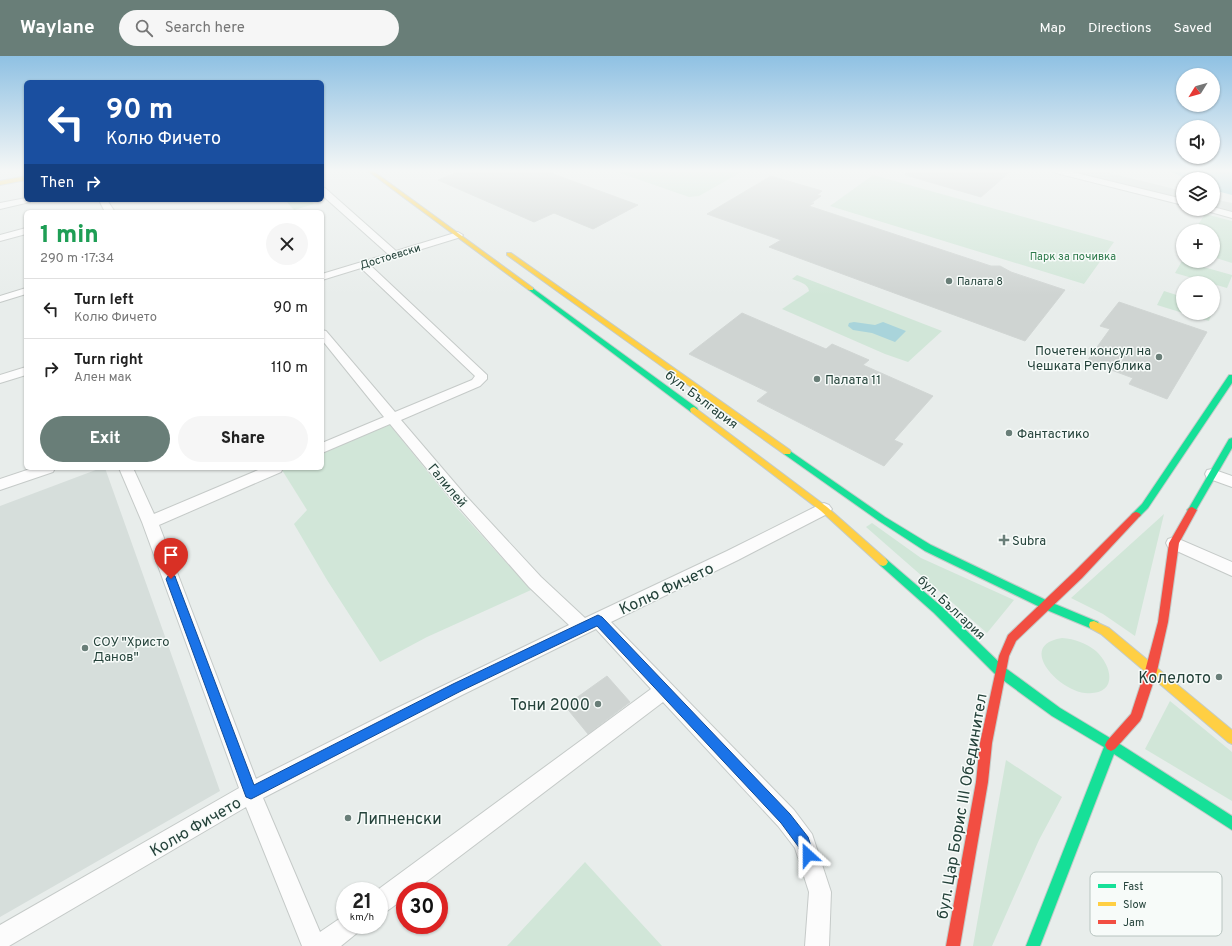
<!DOCTYPE html>
<html lang="en">
<head>
<meta charset="utf-8">
<style>
	body { margin:0; font-family:Overpass,sans-serif; background:#f6f6f6; color:#222; height:100vh; display:flex; flex-direction:column; font-size:15px; white-space:nowrap }
	* { box-sizing:border-box; margin:0 }
	p { font-size:13px; color:#767676 }
	.icon { flex:none; width:22px; height:22px; fill:none; stroke:currentColor; stroke-width:2; stroke-linecap:round; stroke-linejoin:round }
	.map { position:relative; flex:1; overflow:hidden }
	.drawer { position:absolute; left:24px; top:154px; width:300px; height:260px; display:flex; flex-direction:column; background:#fff; border-radius:6px; box-shadow:0 1px 3px #0004 }
	.drawer>* { flex:none }
	.guide { position:absolute; left:24px; top:24px; width:300px; height:122px; border-radius:6px; box-shadow:0 1px 3px #0004; background:#1a4fa0; color:#fff; overflow:hidden }
	.needle { width:26px; rotate:233deg }
	.buttons { position:absolute; left:1176px; top:12px; display:grid; gap:8px }
	.buttons a { display:grid; place-items:center; width:44px; height:44px; border-radius:50%; background:#fff; box-shadow:0 1px 3px #0004; font-size:20px }
	.speed { position:absolute; left:336px; top:826px; display:flex; gap:8px; font-size:20px; font-weight:700; text-align:center }
	.speed>* { display:grid; place-content:center; width:52px; height:52px; border-radius:50%; background:#fff; box-shadow:0 1px 3px #0004; line-height:1 }
	.speed small { font-size:10px; font-weight:400 }
	.speed .limit { border:6px solid #d22; background:#fff; color:#111 }
	.pin { position:absolute; display:grid; place-items:center; width:34px; height:34px; color:#fff; margin:-41px -17px; border-radius:50% 50% 50% 0; rotate:-45deg; box-shadow:0 0 4px #0007 }
	.pin .icon { rotate:45deg }
	.me { position:absolute; width:44px; margin:-22px; rotate:336deg; stroke-linejoin:round; filter:drop-shadow(0 0 3px #0008) }
	.turn { display:flex; align-items:center; gap:14px; height:84px; padding:0 16px; font-size:18px }
	.turn .icon { width:52px; height:52px; stroke-width:2.5 }
	.turn b { display:block; font-size:28px; line-height:34px }
	.then { display:flex; align-items:center; height:38px; padding:0 16px; background:#0003; gap:8px; font-size:15px }
	.round { display:grid; place-items:center; flex:none; width:42px; height:42px; border-radius:21px; background:#f6f6f6 }
	.headline { display:flex; align-items:center; justify-content:space-between; height:68px; padding:0 16px }
	h1 { font-size:24px; font-weight:800; line-height:30px; color:#1e9e55 }
	.primary-button { display:flex; gap:8px; margin-top:auto; padding:8px 16px }
	.primary-button a { flex:1; height:46px; border-radius:24px; background:#697e78; color:#fff; font-size:16px; font-weight:800; line-height:46px; text-align:center }
	.primary-button a+a { background:#f6f6f6; color:#222 }
	ul { padding:0; list-style:none }
	li { display:flex; align-items:center; gap:12px; height:60px; padding:0 16px; border-top:1px solid #e0e0e0 }
	li div { flex:1 }
	li b { display:block; font-size:15px }
	li em { font-style:normal }
	header { display:flex; align-items:center; gap:24px; box-sizing:border-box; height:56px; padding:0 20px; background:#697e78; color:#fff }
	header strong { font-size:19px }
	nav { display:flex; gap:22px; margin-inline-start:auto; font-size:14px }
	.search { width:280px; height:36px; background:#f6f6f6; display:flex; align-items:center; gap:10px; box-sizing:border-box; padding:0 14px; border-radius:22px; color:#767676; font-size:15px }
	.map>svg:first-child { display:block }
</style>
</head>
<body>
<header>
<strong>Waylane</strong>
<div class="search"><svg class="icon" aria-label="search" viewBox="0 0 24 24"><circle cx="10" cy="10" r="6"/><path d="M15 15l6 6"/></svg>Search here</div>
<nav><a>Map</a><a>Directions</a><a>Saved</a></nav>
</header>
<div class="map">
<svg width="1232" height="890" viewBox="0 0 1232 890">
	<rect width="100%" height="100%" fill="#e8edeb"/>
	<path fill="#d6dedb" d="M1051 115H1101L1183 135V148Z
		M1213 143 1232 147V161L1202 153H1213Z
		M101 412H105L220 735 0 861V450Z"/>
	<path fill="#d1e6d8" d="M614 115H743L699 140 689 141Z
		M873 119 1114 186 1084 228 830 150Z
		M285 144H310L314 148 294 154Z
		M1205 158 1232 165V207L1213 201V175H1194Z
		M1182 205 1232 219V220L1227 232 1175 217Z
		M797 219 942 275 908 306 885 298 782 253 809 235C808 227 799 226 792 223Z
		M1164 235 1183 241V257H1212L1209 265 1157 249Z
		M389 368 456 451 531 534 427 581 380 606 327 524 294 468 307 454 282 414 287 412H322V396Z
		M1164 458 1135 580 1103 558 1071 542Z
		M872 467 921 502 1014 544 987 577 866 471Z
		M1062 582C1075 583 1086 587 1096 595 1114 612 1117 640 1085 637 1058 634 1016 589 1062 582Z
		M1170 645 1232 696V745L1145 693Z
		M1006 704 1062 741 1039 784 992 890H973Z
		M585 806 662 890H507Z"/>
	<path fill="#a9d4db" d="M1170 115H1232V139L1213 134V123H1186Z
		M854 266 875 269 883 266 906 275 895 286 872 277 853 274 848 270 849 267Z"/>
	<path fill="#cfd4d2" stroke="#d1d6d4" d="M461 115H545L638 149 593 173 554 157 534 166 438 124Z
		M906 115H1011L981 141 905 119Z
		M771 120 822 135 817 139 821 140 811 147H814L809 150 991 210H1000L1011 216 1065 234 1025 285 769 191 781 184 707 158Z
		M1119 246 1207 276 1167 343 1129 328 1133 322 1087 305 1110 273 1100 270Z
		M742 257 826 293 832 288 869 304 863 309 933 340 894 384 903 388 884 410 757 345 768 336 689 298Z
		M607 620 630 646 588 678 565 650Z"/>
	<g fill="none" stroke-linecap="round" stroke-linejoin="round">
		<defs>
			<path id="street" d="M1055 115H1068L1183 143V149L1056 117Z
				M322 131 325 132 396 195 458 176 463 179 461 181 370 209 487 319V323L480 330 401 364 466 440 541 521 585 562 727 495 819 449 824 447 829 449 832 453 829 457 738 504 611 566 794 754 812 778 831 836 829 890H805L809 836 795 792 778 770 663 646 414 835H405V842L387 855 379 859V835H376L651 633 596 573 462 639 263 742 320 876 345 859V869H361L357 877 341 890H302L246 751 9 890H0V869L239 732 142 466 119 412H133L154 458 263 412H283L281 416 159 469 256 723 397 652 569 569 529 531 456 448 390 368 322 397V387L384 361 322 284V274L326 275 395 356 472 324 475 320 361 212 322 224V218L388 198 322 139Z
				M26 142V144H31L30 146 0 153V147Z
				M99 144H107L115 156H105Z
				M1213 151 1232 156V162L1207 155 1205 153H1213Z
				M26 172V178L0 185V179Z
				M26 232V238L0 246V240Z
				M26 311V319L0 327V319Z
				M33 412H55L53 416 0 434V423Z
				M1212 413 1232 420V431L1207 422 1205 418 1207 414Z
				M1174 481 1232 506V520L1168 491 1166 487 1168 483Z"/>
			<path id="fast" d="M531 231 697 352 698 354 697 356H691L529 234 528 233Z
				M1229 319H1232V327L1148 452 1139 461H1133L1131 459 1142 448Z
				M1232 382V392L1195 456H1189L1187 454 1189 452 1229 383Z
				M787 393 885 461 931 489 1050 546 1098 566 1099 569 1098 572 1094 573 1090 572 1042 552 925 495 879 465 784 398 783 396 784 394Z
				M883 502 886 503 942 551 1004 611 1060 652 1115 685 1232 760V774L1114 698 1040 890H1026L1104 691 1052 660 996 619 934 557 880 509 878 506 880 503Z"/>
			<path id="slow" d="M368 115H373L533 232V234H529Z
				M26 120V124L0 129V125Z
				M507 197H511L790 394 791 396 790 398H784L507 199Z
				M694 351 827 451 886 503 888 506 886 509 883 510 880 509 821 455 691 356 690 354 691 352Z
				M1094 565 1109 572 1232 674V688L1228 686 1101 578 1090 572 1089 569 1090 566Z"/>
			<path id="jam" d="M1192 451 1197 454 1179 487 1168 566 1157 615 1142 661 1140 665 1115 693 1111 695 1107 693 1105 689 1107 685 1131 658 1145 615 1158 566 1169 487 1189 452Z
				M1136 456 1139 457 1141 459 1139 461 1082 522 1016 585 1009 600 992 687 988 726 960 890H946L976 726 980 687 999 600 1008 579 1074 516 1133 457Z"/>
		</defs>
		<use href="#street" stroke="#c5cac8" stroke-width="2"/>
		<use href="#fast" stroke="#c3cbc8" stroke-width="2"/>
		<use href="#slow" stroke="#c3cbc8" stroke-width="2"/>
		<use href="#jam" stroke="#c3cbc8" stroke-width="2"/>
		<use href="#street" fill="#fcfcfc" fill-rule="evenodd"/>
		<use href="#fast" fill="#16e098" fill-rule="evenodd"/>
		<use href="#slow" fill="#ffcf43" fill-rule="evenodd"/>
		<use href="#jam" fill="#f24e42" fill-rule="evenodd"/>
	</g>
	<linearGradient id="sky" x2="0" y2="1"><stop stop-color="#8fc1e3"/><stop offset="0.48" stop-color="#f5f7f6"/><stop offset="1" stop-color="#f5f7f6" stop-opacity="0"/></linearGradient>
	<rect width="1232" height="239" fill="url(#sky)"/>
	<path fill="#1a73e8" stroke="#114b97" d="M171 519 175 520 176 523 254 729 453 628 598 559 602 561 790 758 808 781 814 799 812 803 808 805 803 803 798 790 781 767 597 570 461 635 255 741 251 743 246 741 166 523 168 520Z"/>
	<g fill="#697e78" stroke="#f7fbf9" stroke-width="1.5">
		<circle cx="949" cy="225" r="4"/>
		<circle cx="1159" cy="301" r="4"/>
		<circle cx="817" cy="323" r="4"/>
		<circle cx="1009" cy="377" r="4"/>
		<path d="M1002 478h4v4h4v4h-4v4h-4v-4h-4v-4h4z"/>
		<circle cx="85" cy="592" r="4"/>
		<circle cx="1219" cy="621" r="4"/>
		<circle cx="598" cy="648" r="4"/>
		<circle cx="348" cy="762" r="4"/>
	</g>
	<g text-anchor="middle" stroke-width="3" stroke-linejoin="round" paint-order="stroke">
		<g font-size="11" fill="#24423a" stroke="#f7fbf9">
			<text transform="translate(390 200) rotate(-17)" y="4">Достоевски</text>
		</g>
		<g font-size="11" fill="#2d7a4b" stroke="#f7fbf9">
			<text x="1073" y="204">Парк за почивка</text>
		</g>
		<g font-size="11" fill="#24423a" stroke="#f7fbf9" text-anchor="start">
			<text x="957" y="229">Палата 8</text>
		</g>
		<g font-size="13" fill="#24423a" stroke="#f7fbf9" text-anchor="start">
			<text x="1151" y="299" text-anchor="end">Почетен консул на<tspan x="1151" dy="15">Чешката Република</tspan></text>
			<text x="825" y="328">Палата 11</text>
			<text x="1017" y="382">Фантастико</text>
			<text x="1012" y="489">Subra</text>
			<text x="93" y="590">СОУ "Христо<tspan x="93" dy="15">Данов"</tspan></text>
		</g>
		<g font-size="13" fill="#24423a" stroke="#f7fbf9">
			<text transform="translate(702 343) rotate(37)" y="5">бул. България</text>
			<text transform="translate(448 429) rotate(50)" y="5">Галилей</text>
			<text transform="translate(952 551) rotate(43)" y="5">бул. България</text>
		</g>
		<g font-size="16" fill="#24423a" stroke="#f7fbf9">
			<text transform="translate(666 532) rotate(-25)" y="6">Колю Фичето</text>
			<text transform="translate(961 750) rotate(-80)" y="6">бул. Цар Борис III Обединител</text>
			<text transform="translate(195 770) rotate(-30)" y="6">Колю Фичето</text>
		</g>
		<g font-size="16" fill="#24423a" stroke="#f7fbf9" text-anchor="end">
			<text x="1211" y="627">Колелото</text>
			<text x="590" y="654">Тони 2000</text>
			<text x="356" y="768" text-anchor="start">Липненски</text>
		</g>
	</g>
	<rect x="1090" y="816" width="132" height="64" rx="6" fill="#f7fbf9" stroke="#b8c4c0" stroke-width="1"/>
	<rect x="1098" y="828" width="18" height="4" fill="#16e098"/>
	<rect x="1098" y="846" width="18" height="4" fill="#ffcf43"/>
	<rect x="1098" y="864" width="18" height="4" fill="#f24e42"/>
	<g font-size="11" fill="#24423a">
		<text x="1123" y="834">Fast</text>
		<text x="1123" y="852">Slow</text>
		<text x="1123" y="870">Jam</text>
	</g>
</svg>
<div class="buttons">
<a><svg class="needle" viewBox="-14 -14 28 28"><path d="M0-13l5 13h-10z" fill="#e53935"/><path d="M0 13l5-13h-10z" fill="#767676"/></svg></a>
<a><svg class="icon" aria-label="sound" viewBox="0 0 24 24"><path d="M4 9h4l5-4v14l-5-4H4zM17 9q2 3 0 6"/></svg></a>
<a><svg class="icon" aria-label="layers" viewBox="0 0 24 24"><path d="M12 4l9 5-9 5-9-5zM3 14l9 5 9-5"/></svg></a>
<a>+</a>
<a>−</a>
</div>
<div class="speed"><div>21<small>km/h</small></div><div class="limit">30</div></div>
<div class="pin" style="left:171px;top:523px;background:#d93025"><svg class="icon" aria-label="arrive" viewBox="0 0 24 24"><path d="M6 21V4h12l-3 4 3 4H6"/></svg></div>
<svg class="me" style="left:808px;top:799px" viewBox="-20 -20 40 40"><path d="M0-17L14 15 0 8-14 15z" fill="#1a73e8" stroke="#fff" stroke-width="4"/></svg>
<div class="guide">
<div class="turn"><svg class="icon" aria-label="left" viewBox="0 0 24 24"><path d="M17 20v-9H6M10 6l-5 5 5 5"/></svg><div><b>90 m</b>Колю Фичето</div></div>
<div class="then">Then<svg class="icon" aria-label="right" viewBox="0 0 24 24"><path d="M7 20v-9h11M14 6l5 5-5 5"/></svg></div>
</div>
<section class="drawer">
<div class="headline"><div><h1>1 min</h1><p>290 m · 17:34</p></div><a class="round"><svg class="icon" aria-label="close" viewBox="0 0 24 24"><path d="M6 6l12 12M18 6L6 18"/></svg></a></div>
<ul>
<li><svg class="icon" aria-label="left" viewBox="0 0 24 24"><path d="M17 20v-9H6M10 6l-5 5 5 5"/></svg><div><b>Turn left</b><p>Колю Фичето</p></div><em>90 m</em></li>
<li><svg class="icon" aria-label="right" viewBox="0 0 24 24"><path d="M7 20v-9h11M14 6l5 5-5 5"/></svg><div><b>Turn right</b><p>Ален мак</p></div><em>110 m</em></li>
</ul>
<div class="primary-button"><a>Exit</a><a>Share</a></div>
</section>
</div>
</body>
</html>
